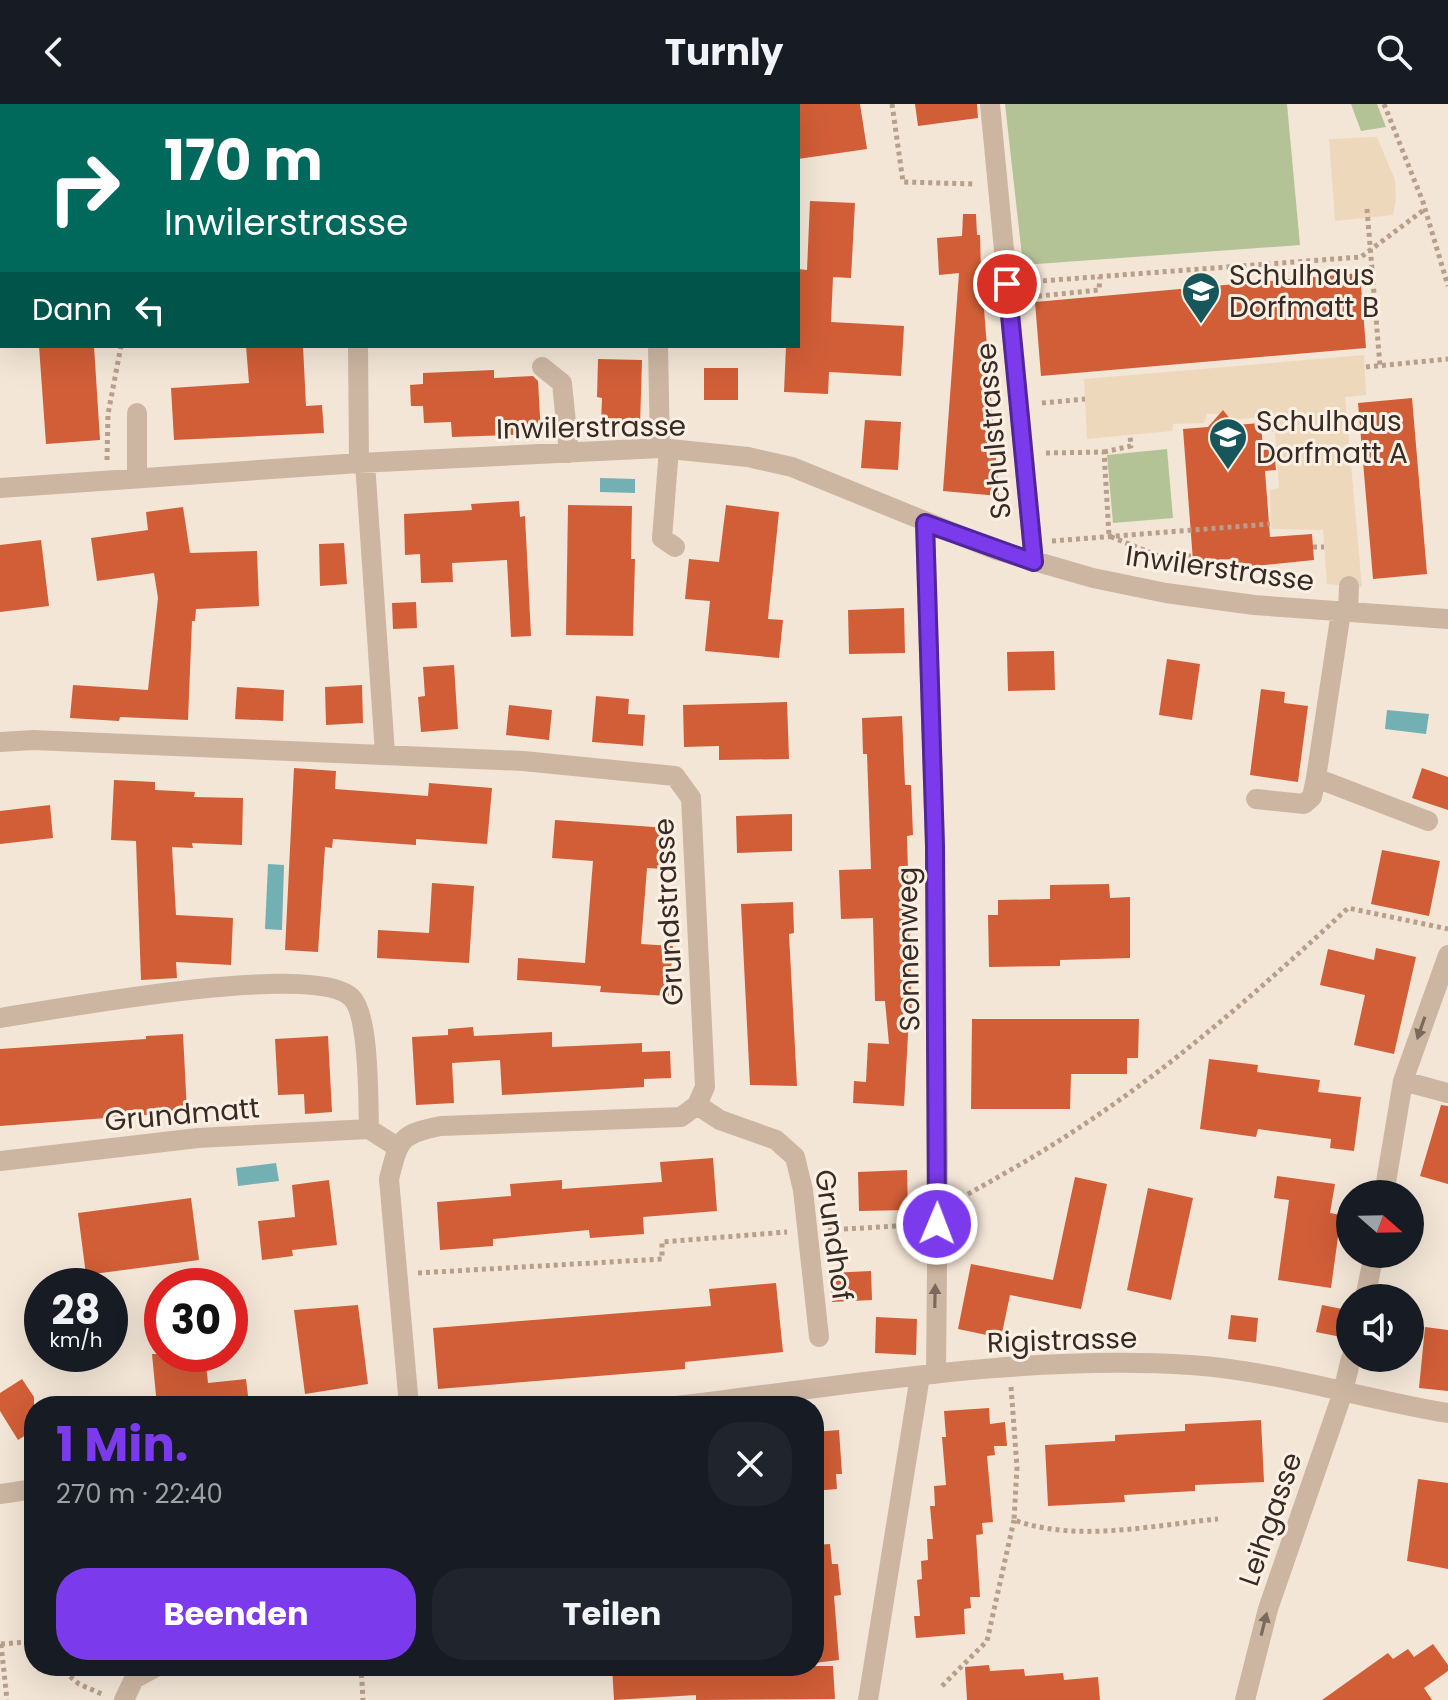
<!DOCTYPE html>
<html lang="de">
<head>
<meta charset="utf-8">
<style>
	body { margin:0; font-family:Poppins,sans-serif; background:#20242c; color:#f1f3f6; height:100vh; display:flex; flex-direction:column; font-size:30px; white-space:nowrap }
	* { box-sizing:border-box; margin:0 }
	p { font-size:26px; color:#9ea1a6 }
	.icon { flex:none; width:44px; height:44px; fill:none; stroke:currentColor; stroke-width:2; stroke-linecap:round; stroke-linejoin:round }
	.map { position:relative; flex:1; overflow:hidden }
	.drawer { position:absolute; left:24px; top:1292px; width:800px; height:280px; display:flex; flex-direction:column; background:#171b24; border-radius:32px; box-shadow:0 8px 32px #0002 }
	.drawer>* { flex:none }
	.hud { position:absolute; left:0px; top:0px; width:800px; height:244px; box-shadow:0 8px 32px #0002; background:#00695c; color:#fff; overflow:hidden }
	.needle { width:52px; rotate:110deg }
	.buttons { position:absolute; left:1336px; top:1076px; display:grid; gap:16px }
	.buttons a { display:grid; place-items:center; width:88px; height:88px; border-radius:50%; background:#171b24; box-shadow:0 8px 32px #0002; font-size:40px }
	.speed { position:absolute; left:24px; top:1164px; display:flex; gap:16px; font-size:40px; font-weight:700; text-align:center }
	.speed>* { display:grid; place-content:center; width:104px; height:104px; border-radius:50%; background:#171b24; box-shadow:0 8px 32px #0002; line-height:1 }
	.speed small { font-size:20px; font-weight:400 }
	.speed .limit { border:12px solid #d22; background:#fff; color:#111 }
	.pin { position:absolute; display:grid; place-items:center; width:68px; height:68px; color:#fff; margin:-34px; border:4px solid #fff; border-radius:50%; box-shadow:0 2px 8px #0007 }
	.me { position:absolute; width:88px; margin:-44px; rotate:1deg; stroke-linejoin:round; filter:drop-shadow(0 0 6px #0008) }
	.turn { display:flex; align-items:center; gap:28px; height:168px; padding:0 32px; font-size:36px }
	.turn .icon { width:104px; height:104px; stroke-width:2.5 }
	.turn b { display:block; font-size:56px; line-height:68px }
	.then { display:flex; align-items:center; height:76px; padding:0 32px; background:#0003; gap:16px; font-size:30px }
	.round { display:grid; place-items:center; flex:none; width:84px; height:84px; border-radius:32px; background:#20242c }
	.overview { display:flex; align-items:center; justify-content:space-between; height:136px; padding:0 32px }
	h1 { font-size:48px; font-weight:700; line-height:60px; color:#7c3aed }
	.cta { display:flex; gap:16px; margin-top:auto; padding:16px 32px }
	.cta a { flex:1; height:92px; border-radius:32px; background:#7c3aed; color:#fff; font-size:32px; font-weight:700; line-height:92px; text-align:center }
	.cta a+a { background:#20242c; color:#f1f3f6 }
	header { display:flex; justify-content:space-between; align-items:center; height:104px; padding:0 32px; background:#171b24; font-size:36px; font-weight:700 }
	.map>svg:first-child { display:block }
</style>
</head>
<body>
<header><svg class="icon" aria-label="back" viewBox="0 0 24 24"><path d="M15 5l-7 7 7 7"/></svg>Turnly<svg class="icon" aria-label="search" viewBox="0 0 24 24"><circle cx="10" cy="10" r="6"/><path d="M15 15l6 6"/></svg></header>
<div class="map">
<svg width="1448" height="1596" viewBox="0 0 1448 1596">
	<rect width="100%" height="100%" fill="#f3e6d7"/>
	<path fill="#b4c396" d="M1005 0H1287L1300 141 1023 161Z
		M1351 0H1377L1386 23 1361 27Z
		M1167 345 1173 414 1113 419 1107 351Z"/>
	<path fill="#edd8bc" d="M1377 33 1395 76 1396 95 1393 111 1335 117 1329 35Z
		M1364 251 1366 291 1345 293 1362 483 1327 480 1323 426 1271 425 1270 386 1279 384 1275 328H1266L1263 313 1233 316 1226 310H1207L1204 319 1173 320 1172 327 1087 335 1084 275Z"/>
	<path fill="#73b0b3" d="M600 374 635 375V389L600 388Z
		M1387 606 1429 610 1426 630 1385 625Z
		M268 760 284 761 282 826 265 825Z
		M276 1059 279 1077 238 1082 236 1064Z"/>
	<path fill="#d15e37" d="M798 0H860L867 45 798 55Z
		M915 0H977L978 14 918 22Z
		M810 97 855 99 851 174 833 173 831 218 904 222 901 272 829 268 828 290 784 288 786 242H798V165L807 166Z
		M963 110H976L977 131H980L981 168 999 392 943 387 959 169 939 171 937 134 962 132Z
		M1360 169 1366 244 1041 272 1035 198Z
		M39 242H94L100 336 46 340Z
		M246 242H303L306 302 322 301 324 329 174 336 171 284 249 279Z
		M598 255 642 256 640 321 601 320 602 294 597 293Z
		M704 264H738V296H704Z
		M494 266V274L533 272 538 277 541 330 452 333 451 318 424 319 423 302H411L410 281 423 280V269Z
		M1412 294 1427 470 1373 475 1358 299Z
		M1223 306 1235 321 1261 319 1263 346 1274 345 1276 366 1265 367 1270 433 1312 430 1314 456 1234 464V455L1193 457 1183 325 1208 323Z
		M865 316 901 318 898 366 861 364Z
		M519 397 520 413 525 412 531 532 511 533 507 456 452 459 453 478 421 479 420 450 405 451 404 410 472 406 471 400Z
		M568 401 632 402 631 455H635L633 532 566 531Z
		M726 401 779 408 768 515 783 516 779 554 705 547 710 497 685 495 689 455 719 458Z
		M183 403 190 449 257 447 259 502 196 505 195 517H192L188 616 120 613 119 617 70 614 73 581 148 586 158 494 154 469 97 477 91 434 148 426 146 408Z
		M41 436 49 502 0 508V441Z
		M344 439 347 480 320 482 319 440Z
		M416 498 417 524 393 525 392 499Z
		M904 504 905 549 849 550 848 506Z
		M1054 547 1055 586 1008 587 1007 548Z
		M1167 555 1200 560 1192 616 1159 611Z
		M454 561 458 625 421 628 418 593 425 592 423 563Z
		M362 581 363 619 326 621 325 583Z
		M237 583 284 586 283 617 235 615Z
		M1261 585 1285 588 1284 599 1308 602 1298 678 1250 671Z
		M596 592 629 595 628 610 645 611 643 642 592 638Z
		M787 598 789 655 719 656V642L684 643 683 601Z
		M509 601 552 606 549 636 506 631Z
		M902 612 905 681H911L913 731 907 732 912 913H909L904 1002 853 999 854 977 866 978 868 939 889 940 885 897H875L873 814 841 815 839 766 871 765 867 650H863L862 614Z
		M294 664 336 667 335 685 428 692 429 679 492 684 487 740 416 735V741L333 735 332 744 325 743 318 848 285 846Z
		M1422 664 1448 673V706L1412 694Z
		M114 676 155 678V686L195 688 194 693 243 694 242 741 192 739 193 744 172 743 176 811 233 814 231 861 176 858 177 874 141 876 136 737 111 736Z
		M50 701 53 734 0 740V707Z
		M792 710V747L737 749 736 712Z
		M555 716 668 724 664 765 647 764 641 840 673 842 669 892 600 888 601 882 517 876 518 854 585 859 593 757 552 754Z
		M1382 746 1440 757 1429 812 1371 800Z
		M432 779 474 782 469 859 377 854 378 826 429 829Z
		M1109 780 1110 794 1130 793V854L1060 856V862L989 863 988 811H998V796L1050 795V781Z
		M793 798 794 829 789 830 797 982 750 981 741 800Z
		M1376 844 1416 853 1394 950 1354 941 1365 891 1320 881 1328 845 1374 856Z
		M972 915H1139L1138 954H1127V970H1071L1070 1005H971Z
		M473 923 474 932 552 928V943L642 939V948L670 947 671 974 644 975V983L502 991 500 956 452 959 454 999 416 1001 412 933 448 931V925Z
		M183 930 187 1008 0 1022V945L146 935V932Z
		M328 932 332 1008 305 1010 304 990 278 991 275 935Z
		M1209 955 1258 961 1257 968 1320 976 1318 988 1361 993 1354 1047 1330 1044 1331 1035 1258 1025 1256 1033 1200 1025Z
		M1441 1001 1448 1002V1080L1420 1072Z
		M713 1054 717 1107 643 1113 644 1130 590 1134 589 1126 493 1135V1142L440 1146 437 1098 511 1092 510 1080 562 1076V1085L662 1078 660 1058Z
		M907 1066 908 1106 859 1107 858 1068Z
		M1277 1072 1335 1080 1330 1109 1341 1111 1331 1184 1278 1176 1289 1096 1274 1094Z
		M1075 1073 1107 1080 1081 1205 1010 1191 1001 1234 958 1225 971 1160 1053 1176Z
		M329 1076 337 1141 292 1146 293 1152 262 1156 258 1117 295 1113 292 1081Z
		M1148 1084 1193 1094 1171 1196 1127 1186Z
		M191 1094 199 1156 86 1171 78 1109Z
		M871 1167 872 1196 832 1198 830 1169Z
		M776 1179 783 1248 685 1258V1265L438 1285 433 1224 711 1202 709 1185Z
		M358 1201 368 1280 305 1290 294 1206Z
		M1322 1201 1347 1206 1341 1233 1316 1228Z
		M1231 1211 1258 1214 1256 1238 1228 1235Z
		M876 1213 917 1215 916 1251 875 1249Z
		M1425 1223 1448 1226V1287L1419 1284Z
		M152 1250H205L208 1279 246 1275 249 1300 157 1302Z
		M22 1275 34 1293V1326L18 1336 0 1307V1289Z
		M989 1304 990 1320 1005 1318 1007 1342H994L995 1351 987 1352 993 1418 982 1419 983 1430 976 1431 980 1493H970L971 1504 964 1505 965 1530 916 1534 914 1512H920L917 1476 922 1475 921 1457 928 1456 927 1435H933L930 1402H935L934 1382 946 1381 942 1333H946L944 1307Z
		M1261 1316 1264 1378 1195 1381V1387L1124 1391 1125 1398 1048 1402 1045 1341 1115 1337V1331L1185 1327V1320Z
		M839 1326 842 1370H836L837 1385 814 1387V1328Z
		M1418 1375 1448 1379V1465L1407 1457Z
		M830 1440 832 1460H838L841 1491 834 1492 839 1556 814 1559V1441Z
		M1433 1540 1448 1561V1567L1424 1584 1432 1596H1322L1388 1549 1393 1555 1408 1545 1414 1553Z
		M989 1561 990 1567 1024 1565 1025 1572 1063 1569 1064 1576 1098 1573 1100 1596H967L965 1563Z
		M612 1562H833L835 1595 696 1596V1591L614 1596Z"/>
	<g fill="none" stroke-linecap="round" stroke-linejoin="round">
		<path stroke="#b89f8c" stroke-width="5" stroke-dasharray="4 4" stroke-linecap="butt" d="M892 0 903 78 976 80
			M1384 0 1423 98 1448 182
			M1367 105 1380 262
			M1027 178 1361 153 1425 105
			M1030 193 1099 186 1100 173
			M1366 263 1448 255
			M1042 299 1085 295
			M1104 348 1131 342 1130 331
			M1046 349 1104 348 1109 432 1159 452H1191
			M107 356 108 310 121 242
			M1052 437 1270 420
			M1313 443H1324
			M961 1094C1000 1072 1040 1050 1077 1025 1175 961 1263 883 1348 804L1448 825
			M828 1126 914 1121
			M418 1169 662 1155V1138L787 1128
			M1011 1283 1017 1363 1014 1416C1078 1439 1152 1421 1218 1415
			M1 1540 7 1596
			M1 1540 28 1538 34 1543
			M58 1562 79 1580 104 1591
			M361 1562 363 1596
			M942 1582 987 1537 1014 1416"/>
		<path stroke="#ccb6a2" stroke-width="20" d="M336 0 337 2
			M990 0 1034 458
			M660 2V0
			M358 242 359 359
			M658 242 660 344
			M542 263 562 279 569 349
			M137 309V374
			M669 345 662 434 675 443
			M365 359 385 649
			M0 384 359 359 660 344 748 353 792 363 996 446 1093 474 1166 489 1254 501 1448 515
			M925 419 935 742 938 1056 936 1270
			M1341 508 1316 674 1428 717
			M1348 508 1349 482
			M0 638 33 636 523 657 675 672 691 694 705 983 697 1001 681 1013 441 1022C399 1030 399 1036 389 1075L409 1302
			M1256 695 1304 700 1312 693 1316 674
			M0 914C59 905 312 857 351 893 370 910 368 998 369 1025L397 1043
			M1403 977 1448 989
			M697 1001 720 1016 776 1036 795 1053 803 1086 819 1233
			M0 1057 198 1034 369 1025
			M1384 1090 1403 977 1448 851
			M1365 1194 1374 1150
			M676 1302C846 1282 1019 1250 1191 1261 1278 1267 1362 1295 1448 1309
			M0 1390 34 1385
			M124 1596 134 1575 158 1562
			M868 1596 920 1272
			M1245 1596 1268 1505 1343 1288 1351 1254"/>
	</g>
	<defs><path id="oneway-solid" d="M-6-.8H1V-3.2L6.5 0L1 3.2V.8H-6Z" transform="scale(2)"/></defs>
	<g fill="#7a6a5d">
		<use href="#oneway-solid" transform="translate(1421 924) rotate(109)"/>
		<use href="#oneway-solid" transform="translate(935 1192) rotate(-89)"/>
		<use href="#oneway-solid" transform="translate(1264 1520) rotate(-76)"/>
	</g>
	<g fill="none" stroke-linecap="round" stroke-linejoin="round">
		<defs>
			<path id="route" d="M937 1120 935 742 925 419 1034 458 1007 180"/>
		</defs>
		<use href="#route" stroke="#51269a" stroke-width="20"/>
		<use href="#route" stroke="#7c3aed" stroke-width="14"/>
	</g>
	<defs>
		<symbol id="school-pin" viewBox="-11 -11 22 30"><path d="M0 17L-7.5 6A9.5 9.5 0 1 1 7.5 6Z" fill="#17565b" stroke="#fbf0e3"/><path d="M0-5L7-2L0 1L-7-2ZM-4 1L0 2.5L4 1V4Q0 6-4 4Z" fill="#fff"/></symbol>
	</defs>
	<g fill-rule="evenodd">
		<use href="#school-pin" x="1179" y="165" width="44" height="60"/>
		<use href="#school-pin" x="1206" y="311" width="44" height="60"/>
	</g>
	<g text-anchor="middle" stroke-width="6" stroke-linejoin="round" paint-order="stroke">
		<g font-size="28" fill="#362b25" stroke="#fbf0e3" text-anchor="start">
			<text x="1229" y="181">Schulhaus<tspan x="1229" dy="32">Dorfmatt B</tspan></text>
			<text x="1256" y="327">Schulhaus<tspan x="1256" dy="32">Dorfmatt A</tspan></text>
		</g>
		<g font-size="28" fill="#362b25" stroke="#fbf0e3">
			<text transform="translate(591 323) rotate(-1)" y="10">Inwilerstrasse</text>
			<text transform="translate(993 327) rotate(-95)" y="10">Schulstrasse</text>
			<text transform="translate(1220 464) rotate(8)" y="10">Inwilerstrasse</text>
			<text transform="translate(668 808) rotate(-93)" y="10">Grundstrasse</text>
			<text transform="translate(908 845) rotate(-91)" y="10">Sonnenweg</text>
			<text transform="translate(182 1010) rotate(-5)" y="10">Grundmatt</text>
			<text transform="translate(834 1131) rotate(82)" y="10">Grundhof</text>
			<text transform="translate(1062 1236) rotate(-2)" y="10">Rigistrasse</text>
			<text transform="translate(1270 1415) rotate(-71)" y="10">Leihgasse</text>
		</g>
	</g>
</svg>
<div class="buttons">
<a><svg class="needle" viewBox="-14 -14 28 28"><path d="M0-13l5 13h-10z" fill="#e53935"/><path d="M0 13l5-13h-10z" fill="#9ea1a6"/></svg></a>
<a><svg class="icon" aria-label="sound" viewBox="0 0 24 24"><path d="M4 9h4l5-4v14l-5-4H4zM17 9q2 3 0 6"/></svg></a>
</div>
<div class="speed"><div>28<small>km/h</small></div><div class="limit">30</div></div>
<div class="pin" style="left:1007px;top:180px;background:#d93025"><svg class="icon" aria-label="arrive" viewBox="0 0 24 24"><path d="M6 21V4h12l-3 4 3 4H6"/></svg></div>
<svg class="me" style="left:937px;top:1120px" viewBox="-20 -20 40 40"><circle r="17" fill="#7c3aed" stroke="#fff" stroke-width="3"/><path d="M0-11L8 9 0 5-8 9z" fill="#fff"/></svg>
<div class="hud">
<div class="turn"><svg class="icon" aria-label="right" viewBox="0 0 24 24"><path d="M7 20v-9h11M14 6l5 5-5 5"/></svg><div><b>170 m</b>Inwilerstrasse</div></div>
<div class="then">Dann<svg class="icon" aria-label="left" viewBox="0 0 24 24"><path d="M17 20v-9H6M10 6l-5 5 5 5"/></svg></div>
</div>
<section class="drawer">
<div class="overview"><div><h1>1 Min.</h1><p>270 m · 22:40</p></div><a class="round"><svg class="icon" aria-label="close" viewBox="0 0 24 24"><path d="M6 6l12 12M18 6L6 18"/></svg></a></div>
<div class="cta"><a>Beenden</a><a>Teilen</a></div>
</section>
</div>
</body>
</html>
